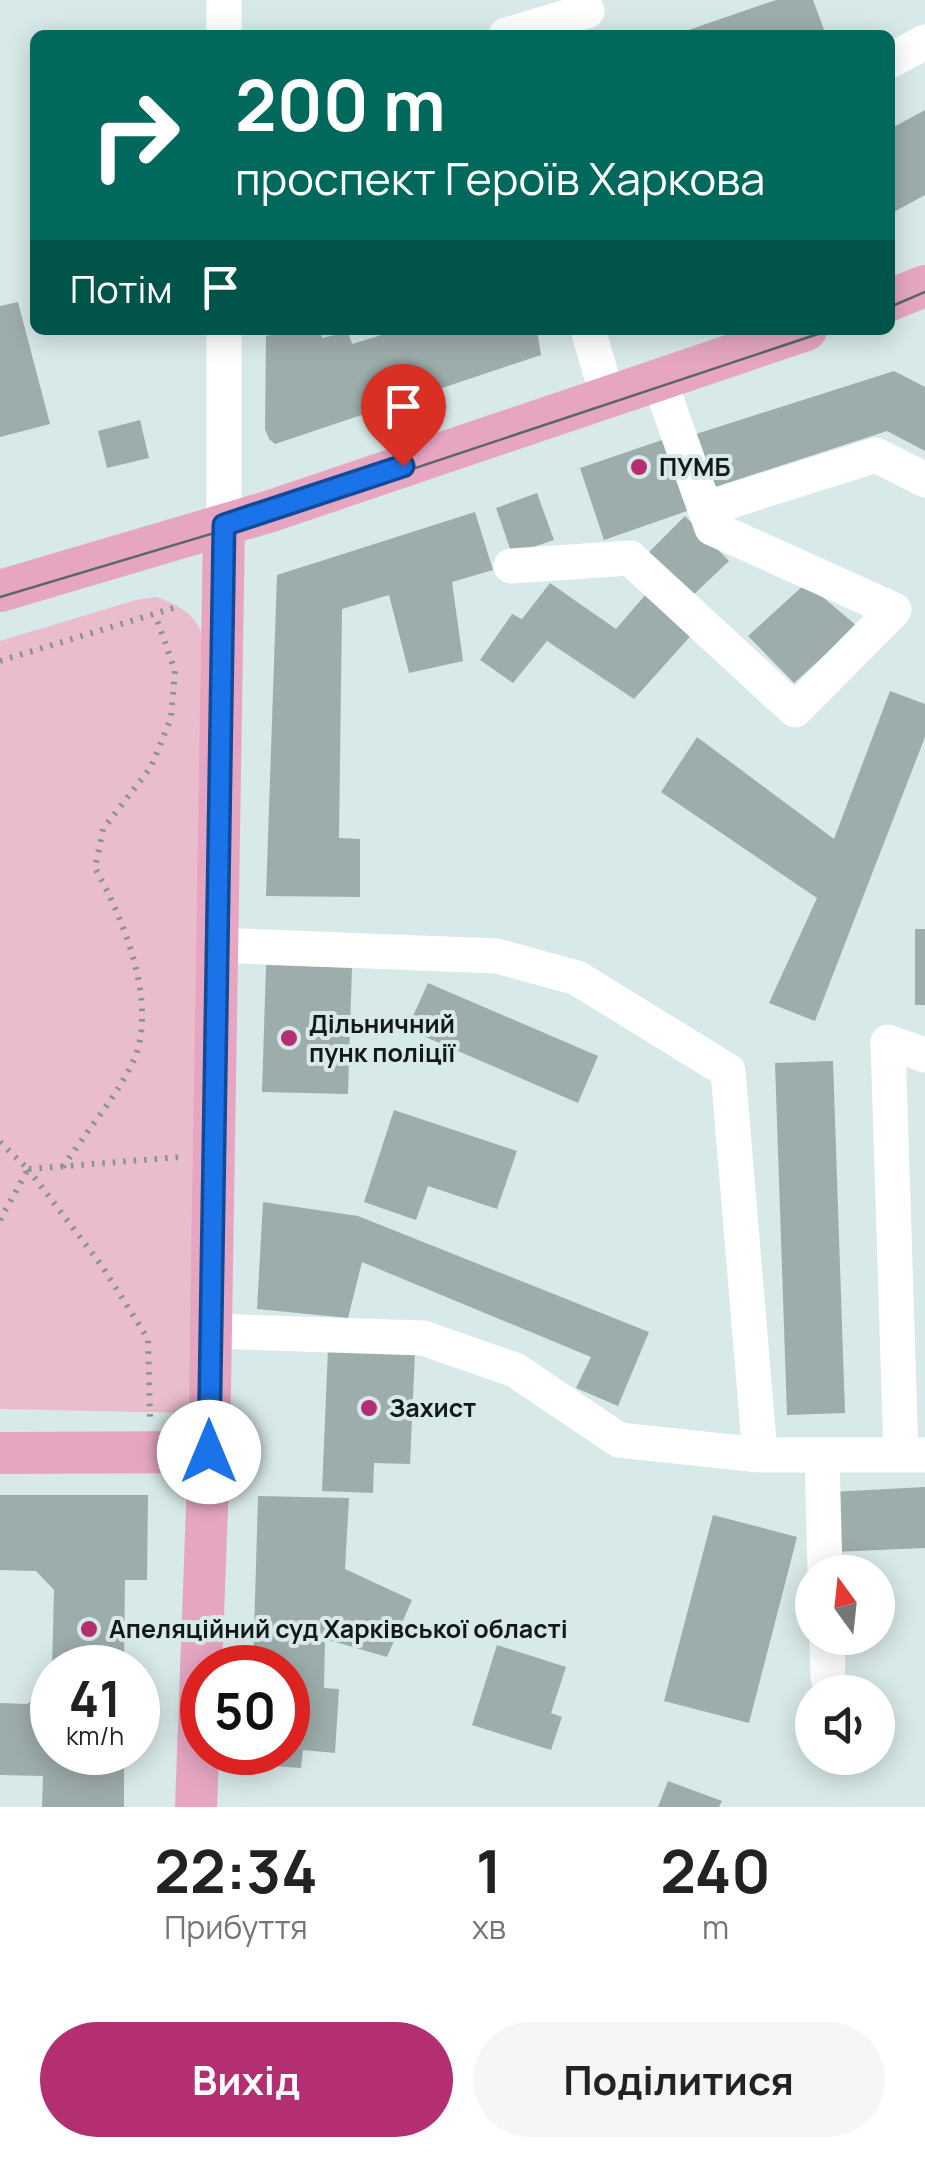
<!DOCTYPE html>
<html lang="uk">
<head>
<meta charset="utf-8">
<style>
	body { margin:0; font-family:Manrope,sans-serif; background:#f6f6f6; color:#222; height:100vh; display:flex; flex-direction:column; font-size:38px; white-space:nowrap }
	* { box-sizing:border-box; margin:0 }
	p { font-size:32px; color:#767676 }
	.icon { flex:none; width:55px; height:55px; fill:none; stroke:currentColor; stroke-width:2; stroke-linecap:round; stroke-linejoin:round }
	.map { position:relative; height:1807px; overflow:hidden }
	.side { display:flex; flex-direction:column; background:#fff; flex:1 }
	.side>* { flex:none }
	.hud { position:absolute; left:30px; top:30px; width:865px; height:305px; border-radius:15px; box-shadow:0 5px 25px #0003; background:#00695c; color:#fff; overflow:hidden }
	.needle { width:65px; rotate:345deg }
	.tools { position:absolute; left:795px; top:1555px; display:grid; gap:20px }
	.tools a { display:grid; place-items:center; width:100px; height:100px; border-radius:50%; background:#fff; box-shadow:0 5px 25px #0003; font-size:50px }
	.speed { position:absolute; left:30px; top:1645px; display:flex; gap:20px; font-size:50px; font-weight:700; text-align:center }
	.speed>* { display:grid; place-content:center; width:130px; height:130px; border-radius:50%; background:#fff; box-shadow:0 5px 25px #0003; line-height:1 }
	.speed small { font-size:25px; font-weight:400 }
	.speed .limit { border:15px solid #d22; background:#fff; color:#111 }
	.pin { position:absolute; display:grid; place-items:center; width:85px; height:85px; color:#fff; margin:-102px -42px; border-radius:50% 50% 50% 0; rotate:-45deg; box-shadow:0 0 10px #0007 }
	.pin .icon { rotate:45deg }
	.me { position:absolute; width:110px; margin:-55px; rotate:0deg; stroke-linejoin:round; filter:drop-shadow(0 0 8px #0008) }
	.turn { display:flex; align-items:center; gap:35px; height:210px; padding:0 40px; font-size:45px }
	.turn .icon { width:130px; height:130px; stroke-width:2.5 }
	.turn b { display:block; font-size:70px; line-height:85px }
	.then { display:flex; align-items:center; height:95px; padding:0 40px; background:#0003; gap:20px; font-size:38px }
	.eta { display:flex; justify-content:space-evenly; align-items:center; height:170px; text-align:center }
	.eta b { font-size:60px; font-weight:700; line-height:70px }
	.cta { display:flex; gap:20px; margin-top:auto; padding:20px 40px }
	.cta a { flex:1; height:115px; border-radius:60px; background:#b42e72; color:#fff; font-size:40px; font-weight:700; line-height:115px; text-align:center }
	.cta a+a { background:#f6f6f6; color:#222 }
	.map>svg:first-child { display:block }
</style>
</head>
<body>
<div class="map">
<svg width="925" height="1807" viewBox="0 0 925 1807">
	<rect width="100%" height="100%" fill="#d7e9e8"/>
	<path fill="#eabdcd" d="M156 597C199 612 203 627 209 670L188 1413 0 1409V641L136 600Z"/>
	<path fill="#9dadac" d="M776 0H813L826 35H674Z
		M925 110V195L890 214V129Z
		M18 302 50 424 0 437V306Z
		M295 330H321L322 338 348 332 352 344 398 330H420L421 334 432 330H537L541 355 275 444 269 439 265 429 266 336Z
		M894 371 925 387V451L887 431 712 488 696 434Z
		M140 420 149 458 107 468 98 431Z
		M662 440 687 511 604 540 580 468Z
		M537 493 554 540 512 554 496 508Z
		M475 512 493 570 452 582 463 661 409 673 389 595 342 609 339 838 360 839V897L266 896 277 575Z
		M685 516 729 561 691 597 648 553Z
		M550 583 616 629 647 593 696 630 634 699 547 641 513 683 480 660 512 614 522 619Z
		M806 583 857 626 794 683 748 636Z
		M890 691 925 704V737L815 1021 769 1003 817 898 661 792 697 737 834 839Z
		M915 929H925V1005H915Z
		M266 965 352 968 348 1094 262 1092Z
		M428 983 598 1056 578 1103 407 1029Z
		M833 1061 845 1413 787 1415 775 1063Z
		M394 1110 517 1151 497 1209 428 1186 416 1220 364 1202Z
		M263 1202 358 1216 649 1332 618 1406 576 1388 591 1357 362 1262 348 1318 257 1309Z
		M328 1349 415 1352 410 1464 374 1463 373 1493 322 1491Z
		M925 1487V1548L833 1552 830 1492Z
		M0 1495H148L147 1580H125L124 1668H52L54 1590 36 1571 0 1570Z
		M258 1496 349 1498 345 1569 412 1600 387 1657 325 1639 324 1688 339 1689 335 1753 303 1750 301 1768 247 1764V1752H288V1668H253Z
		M713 1515 797 1537 749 1723 664 1701Z
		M497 1645 566 1667 551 1713 562 1717 551 1750 472 1725Z
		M52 1686V1752H124V1807H42L43 1776 0 1775V1703L27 1704Z
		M668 1781 722 1801 719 1807H658Z"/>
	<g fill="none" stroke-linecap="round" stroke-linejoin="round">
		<path stroke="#879494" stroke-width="6" stroke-dasharray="2.5 8" stroke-linecap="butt" d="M0 661 180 606
			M0 1142 28 1169 0 1220
			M63 1167C85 1133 114 1100 132 1064 160 1007 124 920 95 868L103 829 151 767 171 718 175 671 155 614
			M28 1169 102 1266 148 1339 150 1417
			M29 1169 181 1157"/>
		<path stroke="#fff" stroke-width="35" d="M224 0V35
			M506 35 587 11
			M890 61 925 42
			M588 330 608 398
			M705 509 876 455 925 480
			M224 525V330
			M511 566 630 558 795 710 894 610 712 528 659 380
			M218 945 497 956 577 978 728 1071 760 1455H925
			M210 1331 423 1338 515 1370 619 1440 760 1455
			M901 1455 888 1042 925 1055
			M822 1457 825 1572
			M827 1638 828 1677"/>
		<path stroke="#e6a6c2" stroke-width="42" d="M890 300 925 286
			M0 591 271 511 806 330
			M0 1453 209 1452
			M196 1807 209 1452 224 525"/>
		<path stroke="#5c6666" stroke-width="2.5" d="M890 307 925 292
			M0 597 271 516 830 330"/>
	</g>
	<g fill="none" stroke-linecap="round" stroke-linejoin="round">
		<defs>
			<path id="route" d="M209 1452 224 525 403 466"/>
		</defs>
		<use href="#route" stroke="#114b97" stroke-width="25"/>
		<use href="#route" stroke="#1a73e8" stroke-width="18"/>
	</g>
	<g fill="#b42e72" stroke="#d7e9e8" stroke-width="4">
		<circle cx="639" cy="467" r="10"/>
		<circle cx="289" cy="1038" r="10"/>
		<circle cx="369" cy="1408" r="10"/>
		<circle cx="89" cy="1629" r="10"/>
	</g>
	<g text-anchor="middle" stroke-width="8" stroke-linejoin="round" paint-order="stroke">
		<g font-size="25" font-weight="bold" fill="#131919" stroke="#d7e9e8" text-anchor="start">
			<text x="659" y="476">ПУМБ</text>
			<text x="309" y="1033">Дільничний<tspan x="309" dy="29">пунк поліції</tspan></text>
			<text x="389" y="1417">Захист</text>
			<text x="109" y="1638">Апеляційний суд Харківської області</text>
		</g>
	</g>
</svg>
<div class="tools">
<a><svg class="needle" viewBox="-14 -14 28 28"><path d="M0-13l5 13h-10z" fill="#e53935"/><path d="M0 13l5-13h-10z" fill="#767676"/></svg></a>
<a><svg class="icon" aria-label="sound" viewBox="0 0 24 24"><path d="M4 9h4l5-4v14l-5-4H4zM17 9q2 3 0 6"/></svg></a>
</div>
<div class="speed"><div>41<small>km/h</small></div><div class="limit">50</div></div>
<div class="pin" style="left:403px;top:466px;background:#d93025"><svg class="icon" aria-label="arrive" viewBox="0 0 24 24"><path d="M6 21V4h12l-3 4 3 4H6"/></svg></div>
<svg class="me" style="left:209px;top:1452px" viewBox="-20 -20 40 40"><circle r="19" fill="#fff"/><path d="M0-13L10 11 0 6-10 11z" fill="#1a73e8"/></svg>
<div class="hud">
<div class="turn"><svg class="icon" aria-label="right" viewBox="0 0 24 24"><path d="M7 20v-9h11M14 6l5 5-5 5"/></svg><div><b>200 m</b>проспект Героїв Харкова</div></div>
<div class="then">Потім<svg class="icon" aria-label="arrive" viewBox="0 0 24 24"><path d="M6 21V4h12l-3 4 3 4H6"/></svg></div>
</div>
</div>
<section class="side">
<div class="eta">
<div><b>22:34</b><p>Прибуття</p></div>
<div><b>1</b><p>хв</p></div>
<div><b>240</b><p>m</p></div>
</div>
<div class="cta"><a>Вихід</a><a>Поділитися</a></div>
</section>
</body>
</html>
